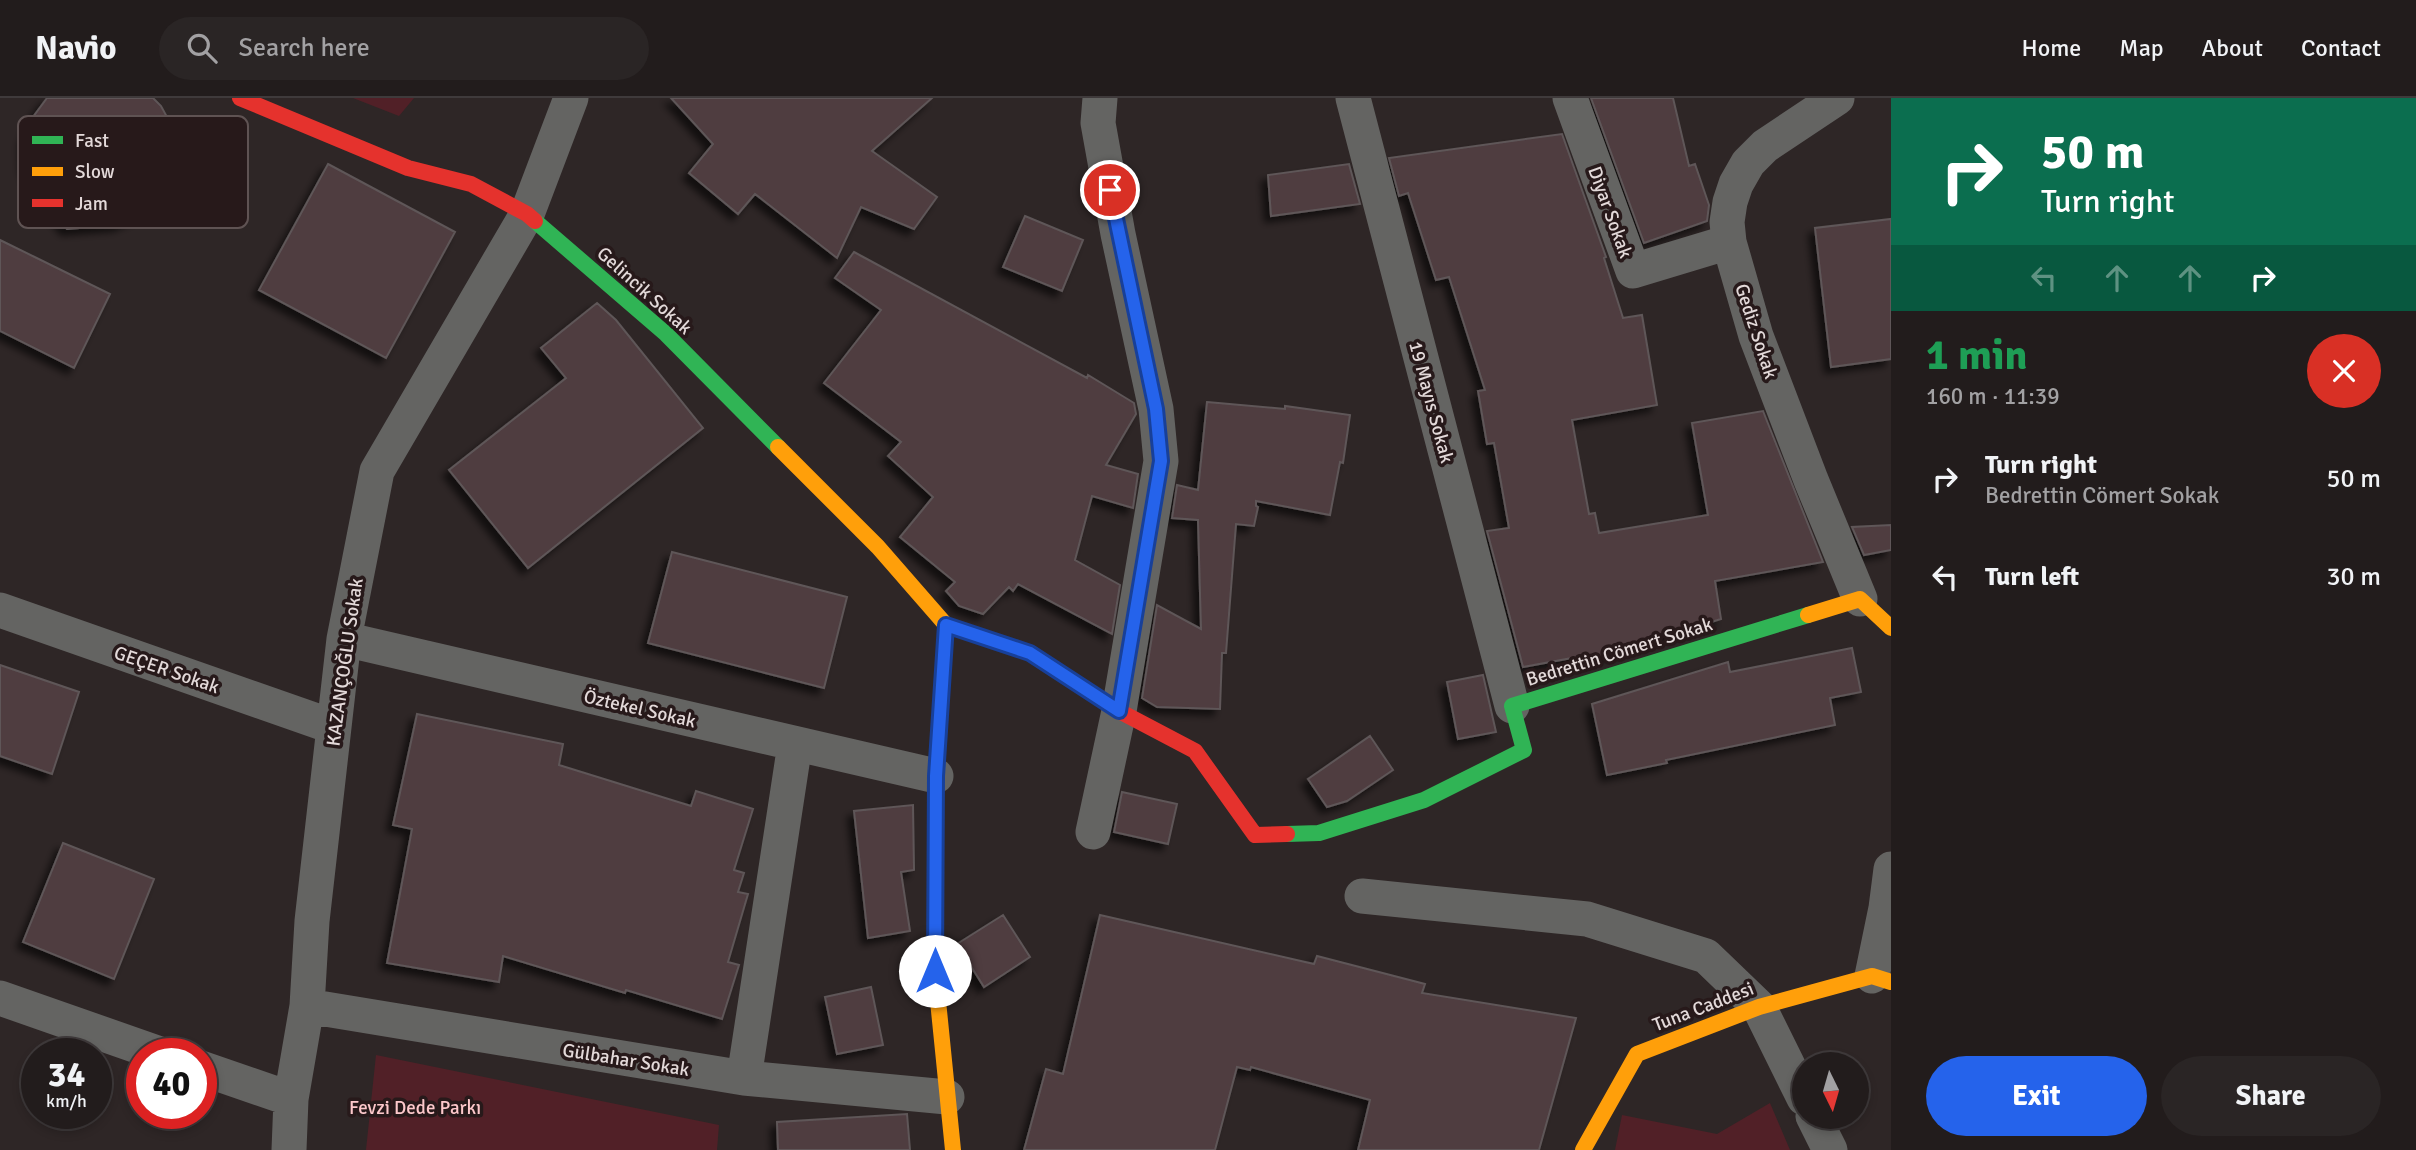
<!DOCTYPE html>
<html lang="en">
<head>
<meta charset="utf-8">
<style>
	body { margin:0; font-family:Signika,sans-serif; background:#2a2525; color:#f1f3f6; height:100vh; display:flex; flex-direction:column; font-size:26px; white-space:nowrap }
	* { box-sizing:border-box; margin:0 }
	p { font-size:23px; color:#a2a1a3 }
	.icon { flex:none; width:38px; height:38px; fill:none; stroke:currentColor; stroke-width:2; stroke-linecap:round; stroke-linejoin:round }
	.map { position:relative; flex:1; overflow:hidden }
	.panel { display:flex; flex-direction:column; background:#221c1c; width:525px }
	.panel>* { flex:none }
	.banner { background:#0b6e4f; color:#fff; overflow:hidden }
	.needle { width:46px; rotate:175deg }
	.controls { position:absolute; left:1792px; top:954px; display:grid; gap:14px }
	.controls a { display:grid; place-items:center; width:77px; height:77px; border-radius:50%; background:#221c1c; box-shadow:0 4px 10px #0003,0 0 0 2px #3f3a3b; font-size:35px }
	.speed { position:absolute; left:21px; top:940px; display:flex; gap:14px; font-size:35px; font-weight:700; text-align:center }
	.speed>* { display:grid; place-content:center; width:91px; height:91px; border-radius:50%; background:#221c1c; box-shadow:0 4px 10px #0003,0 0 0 2px #3f3a3b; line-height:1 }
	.speed small { font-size:18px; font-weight:400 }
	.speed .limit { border:10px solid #d22; background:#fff; color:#111 }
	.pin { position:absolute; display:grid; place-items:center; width:60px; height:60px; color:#fff; margin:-30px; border:4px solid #fff; border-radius:50%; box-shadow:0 2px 7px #0007 }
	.me { position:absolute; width:77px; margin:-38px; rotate:0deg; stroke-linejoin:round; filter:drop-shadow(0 0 5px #0008) }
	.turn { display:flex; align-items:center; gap:24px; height:147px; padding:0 35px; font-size:32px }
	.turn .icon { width:91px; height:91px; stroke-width:2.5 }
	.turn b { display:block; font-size:49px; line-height:60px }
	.lanes { display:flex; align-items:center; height:66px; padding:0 35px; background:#0003; justify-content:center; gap:35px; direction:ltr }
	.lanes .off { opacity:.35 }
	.round { display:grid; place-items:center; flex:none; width:74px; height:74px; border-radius:37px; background:#2a2525 }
	.overview { display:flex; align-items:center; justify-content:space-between; height:119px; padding:0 35px }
	h1 { font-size:42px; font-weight:700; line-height:52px; color:#1e9e55 }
	.button { display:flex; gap:14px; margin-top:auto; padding:14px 35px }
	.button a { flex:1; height:80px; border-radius:42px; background:#2563eb; color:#fff; font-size:28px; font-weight:700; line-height:80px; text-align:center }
	.button a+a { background:#2a2525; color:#f1f3f6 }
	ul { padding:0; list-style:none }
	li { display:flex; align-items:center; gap:21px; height:98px; padding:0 35px }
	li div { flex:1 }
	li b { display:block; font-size:26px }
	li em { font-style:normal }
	header { display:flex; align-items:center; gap:42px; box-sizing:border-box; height:98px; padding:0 35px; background:#221c1c; border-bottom:2px solid #3f3a3b }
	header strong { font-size:33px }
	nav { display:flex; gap:38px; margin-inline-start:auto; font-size:24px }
	.search { width:490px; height:63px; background:#2a2525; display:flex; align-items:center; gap:18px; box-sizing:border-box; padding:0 24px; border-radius:38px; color:#a2a1a3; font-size:26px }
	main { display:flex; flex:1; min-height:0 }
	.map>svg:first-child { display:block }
</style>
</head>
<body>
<header>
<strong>Navio</strong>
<div class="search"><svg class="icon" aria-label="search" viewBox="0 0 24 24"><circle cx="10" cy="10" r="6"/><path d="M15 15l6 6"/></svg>Search here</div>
<nav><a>Home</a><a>Map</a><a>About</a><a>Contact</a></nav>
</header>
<main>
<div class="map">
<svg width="1891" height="1052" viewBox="0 0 1891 1052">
	<defs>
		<filter id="shadow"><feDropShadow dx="-6" dy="6" stdDeviation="3.5" flood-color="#0009"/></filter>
	</defs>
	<rect width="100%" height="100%" fill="#2e2626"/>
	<path fill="#512027" d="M353 0H414L399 18Z
		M376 957 719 1027 717 1052H366Z
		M1770 1005 1790 1052H1615L1622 1017 1717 1036Z"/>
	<path fill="#4f3c40" stroke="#5e5758" stroke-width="2" filter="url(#shadow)" d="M47 0H153L161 8 173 30 176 55 172 79 160 101 141 117 119 127 67 131 34 90 26 68 25 42 33 19Z
		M671 0H932L872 53 937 99 914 131 861 109 837 160 755 96 738 116 689 75 713 46Z
		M1591 0H1673L1689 68 1695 66 1709 107 1707 123 1644 145Z
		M1562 36 1606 159 1604 160 1623 220 1642 217 1657 307 1572 322 1589 416 1595 415 1599 435 1708 417 1692 325 1763 313 1823 464 1715 483 1721 521 1584 563 1583 558 1523 569 1487 433 1509 430 1494 345 1487 346 1478 293 1485 292 1449 179 1436 182 1408 95 1399 98 1389 60Z
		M328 66 455 134 386 260 259 192Z
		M1349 66 1360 106 1271 118 1268 77Z
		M1025 118 1083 142 1062 193 1003 169Z
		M1891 121V261L1831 269 1815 130Z
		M0 142 110 196 74 270 0 233Z
		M854 154 1087 280 1088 277 1134 305 1136 316 1106 367 1138 376 1133 410 1092 398 1075 462 1120 487 1112 536 1018 486 1013 493 1009 489 983 516 959 508 946 493 955 484 900 439 933 399 888 358 901 344 824 285 881 212 835 180Z
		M597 205 616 222 703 330 528 470 449 372 566 280 541 250Z
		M1207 304 1285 311V308L1350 317 1343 365 1340 364 1330 417 1256 403V408L1258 409 1254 428 1236 426 1226 555H1222L1220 611 1157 609 1142 600 1157 507 1201 531 1198 422 1172 420 1177 387 1198 392Z
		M1891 427V452L1864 457 1852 429Z
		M672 454 847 499 824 590 648 545Z
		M1852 550 1861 594 1830 600 1835 627 1666 662 1667 665 1607 677 1592 606 1728 564 1730 574Z
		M0 567 79 594 52 676 0 658Z
		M1483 577 1496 634 1458 641 1447 584Z
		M417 616 563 646 559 667 691 708 696 693 753 711 734 772 744 775 738 794 748 796 728 864 739 867 722 921 626 892 625 895 503 858 499 884 387 865 412 731 393 727Z
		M1370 638 1393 672 1347 703 1327 709 1308 681Z
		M1122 694 1177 706 1168 746 1114 734Z
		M913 707 914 772 901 774 910 833 868 840 854 713Z
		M63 745 154 781 114 881 23 844Z
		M1003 817 1030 859 984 889 957 846Z
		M1100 817 1314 866 1317 858 1425 886 1422 895 1576 920 1539 1052H1358L1370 1002 1251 969 1250 972 1237 969 1215 1052H1024L1046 971 1063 976Z
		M871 889 883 947 837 956 825 899Z
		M907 1016 910 1052H778L777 1024Z"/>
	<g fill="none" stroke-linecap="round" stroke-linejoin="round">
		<path stroke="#646462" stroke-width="35" d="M1353 0 1512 608
			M1570 0 1633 173 1729 144
			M1837 0 1765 48 1748 65 1736 86 1730 104 1727 124 1729 144 1756 238 1811 382 1860 501
			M0 512 334 629
			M344 541 936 678
			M1093 734 1119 613 1161 363 1156 311 1118 136 1098 25 1100 0
			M1362 798 1587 821 1706 858 1759 909 1804 1000
			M1872 878 1886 810 1891 771
			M0 900 160 956
			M307 908 744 980 947 999
			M201 970 291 1001
			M744 980 795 646
			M1813 1018 1830 1052
			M289 1052 291 1001 307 908 312 823 344 541 377 373 527 116 571 0"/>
		<path stroke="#30b455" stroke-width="16" d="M535 123 666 236 778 349
			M1287 736 1319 735 1424 702 1524 652 1512 608 1808 517"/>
		<path stroke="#ff9f0a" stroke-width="16" d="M778 349 878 449 946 527
			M1808 517 1860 501 1891 530
			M946 527 936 678 935 873 953 1052
			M1583 1052 1637 956 1759 909 1872 878 1891 884"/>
		<path stroke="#e5322d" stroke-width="16" d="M240 0 408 70 471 86 527 116 535 123
			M946 527 1030 555 1119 613 1195 653 1255 737 1287 736"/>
	</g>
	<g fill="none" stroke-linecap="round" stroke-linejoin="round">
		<defs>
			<path id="route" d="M935 873 936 678 946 527 1030 555 1119 613 1161 363 1156 311 1110 92"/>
		</defs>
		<use href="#route" stroke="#184099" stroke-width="18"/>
		<use href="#route" stroke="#2563eb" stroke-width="12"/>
	</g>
	<g text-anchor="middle" stroke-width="7" stroke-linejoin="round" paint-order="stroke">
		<g font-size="19" fill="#e3d9d9" stroke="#27191a">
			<text transform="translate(1611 114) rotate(70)" y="7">Diyar Sokak</text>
			<text transform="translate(645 192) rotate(42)" y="7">Gelincik Sokak</text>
			<text transform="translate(1757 233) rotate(72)" y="7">Gediz Sokak</text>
			<text transform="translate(1432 304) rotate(75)" y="7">19 Mayıs Sokak</text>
			<text transform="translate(1619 553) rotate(-17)" y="7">Bedrettin Cömert Sokak</text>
			<text transform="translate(344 564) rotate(-82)" y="7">KAZANÇOĞLU Sokak</text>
			<text transform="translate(167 571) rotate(19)" y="7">GEÇER Sokak</text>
			<text transform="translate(640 610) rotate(13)" y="7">Öztekel Sokak</text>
			<text transform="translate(1703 908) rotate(-21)" y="7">Tuna Caddesi</text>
			<text transform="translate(626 961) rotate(9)" y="7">Gülbahar Sokak</text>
		</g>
		<g font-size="19" fill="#fdc8cb" stroke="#27191a">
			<text x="415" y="1016">Fevzi Dede Parkı</text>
		</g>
	</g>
	<rect x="18" y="18" width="230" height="112" rx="10" fill="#27191a" stroke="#5f5353" stroke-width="2"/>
	<rect x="32" y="38" width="31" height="8" fill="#30b455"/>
	<rect x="32" y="69" width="31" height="9" fill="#ff9f0a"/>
	<rect x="32" y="101" width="31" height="8" fill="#e5322d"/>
	<g font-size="19" fill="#e3d9d9">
		<text x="75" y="49">Fast</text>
		<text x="75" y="80">Slow</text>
		<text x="75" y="112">Jam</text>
	</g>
</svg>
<div class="controls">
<a><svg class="needle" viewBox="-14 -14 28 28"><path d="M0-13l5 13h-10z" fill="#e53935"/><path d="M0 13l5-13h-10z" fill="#a2a1a3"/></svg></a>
</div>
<div class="speed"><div>34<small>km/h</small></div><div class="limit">40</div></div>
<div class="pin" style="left:1110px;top:92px;background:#d93025"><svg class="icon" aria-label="arrive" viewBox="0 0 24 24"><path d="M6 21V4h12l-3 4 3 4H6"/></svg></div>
<svg class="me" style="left:935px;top:873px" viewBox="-20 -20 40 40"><circle r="19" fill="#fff"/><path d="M0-13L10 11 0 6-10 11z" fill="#2563eb"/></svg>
</div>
<section class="panel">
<div class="banner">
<div class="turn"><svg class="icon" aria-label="right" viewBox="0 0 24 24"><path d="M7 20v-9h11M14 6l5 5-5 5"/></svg><div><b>50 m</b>Turn right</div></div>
<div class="lanes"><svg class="icon off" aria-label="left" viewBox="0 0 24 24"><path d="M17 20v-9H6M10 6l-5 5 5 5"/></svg><svg class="icon off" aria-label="ahead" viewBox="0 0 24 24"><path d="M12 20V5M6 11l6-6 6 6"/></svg><svg class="icon off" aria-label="ahead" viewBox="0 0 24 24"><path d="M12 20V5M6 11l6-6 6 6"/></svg><svg class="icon" aria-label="right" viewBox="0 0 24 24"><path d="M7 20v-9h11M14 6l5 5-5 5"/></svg></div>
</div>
<div class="overview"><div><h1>1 min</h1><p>160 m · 11:39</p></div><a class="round" style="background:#d93025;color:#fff"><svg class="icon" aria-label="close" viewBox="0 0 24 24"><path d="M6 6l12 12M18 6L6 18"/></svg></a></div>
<ul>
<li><svg class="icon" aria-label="right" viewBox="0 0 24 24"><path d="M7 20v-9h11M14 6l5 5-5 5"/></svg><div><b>Turn right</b><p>Bedrettin Cömert Sokak</p></div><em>50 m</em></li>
<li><svg class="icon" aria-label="left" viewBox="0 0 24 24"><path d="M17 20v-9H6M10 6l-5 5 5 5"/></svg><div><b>Turn left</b></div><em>30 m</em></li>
</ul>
<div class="button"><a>Exit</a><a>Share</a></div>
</section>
</main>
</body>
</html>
